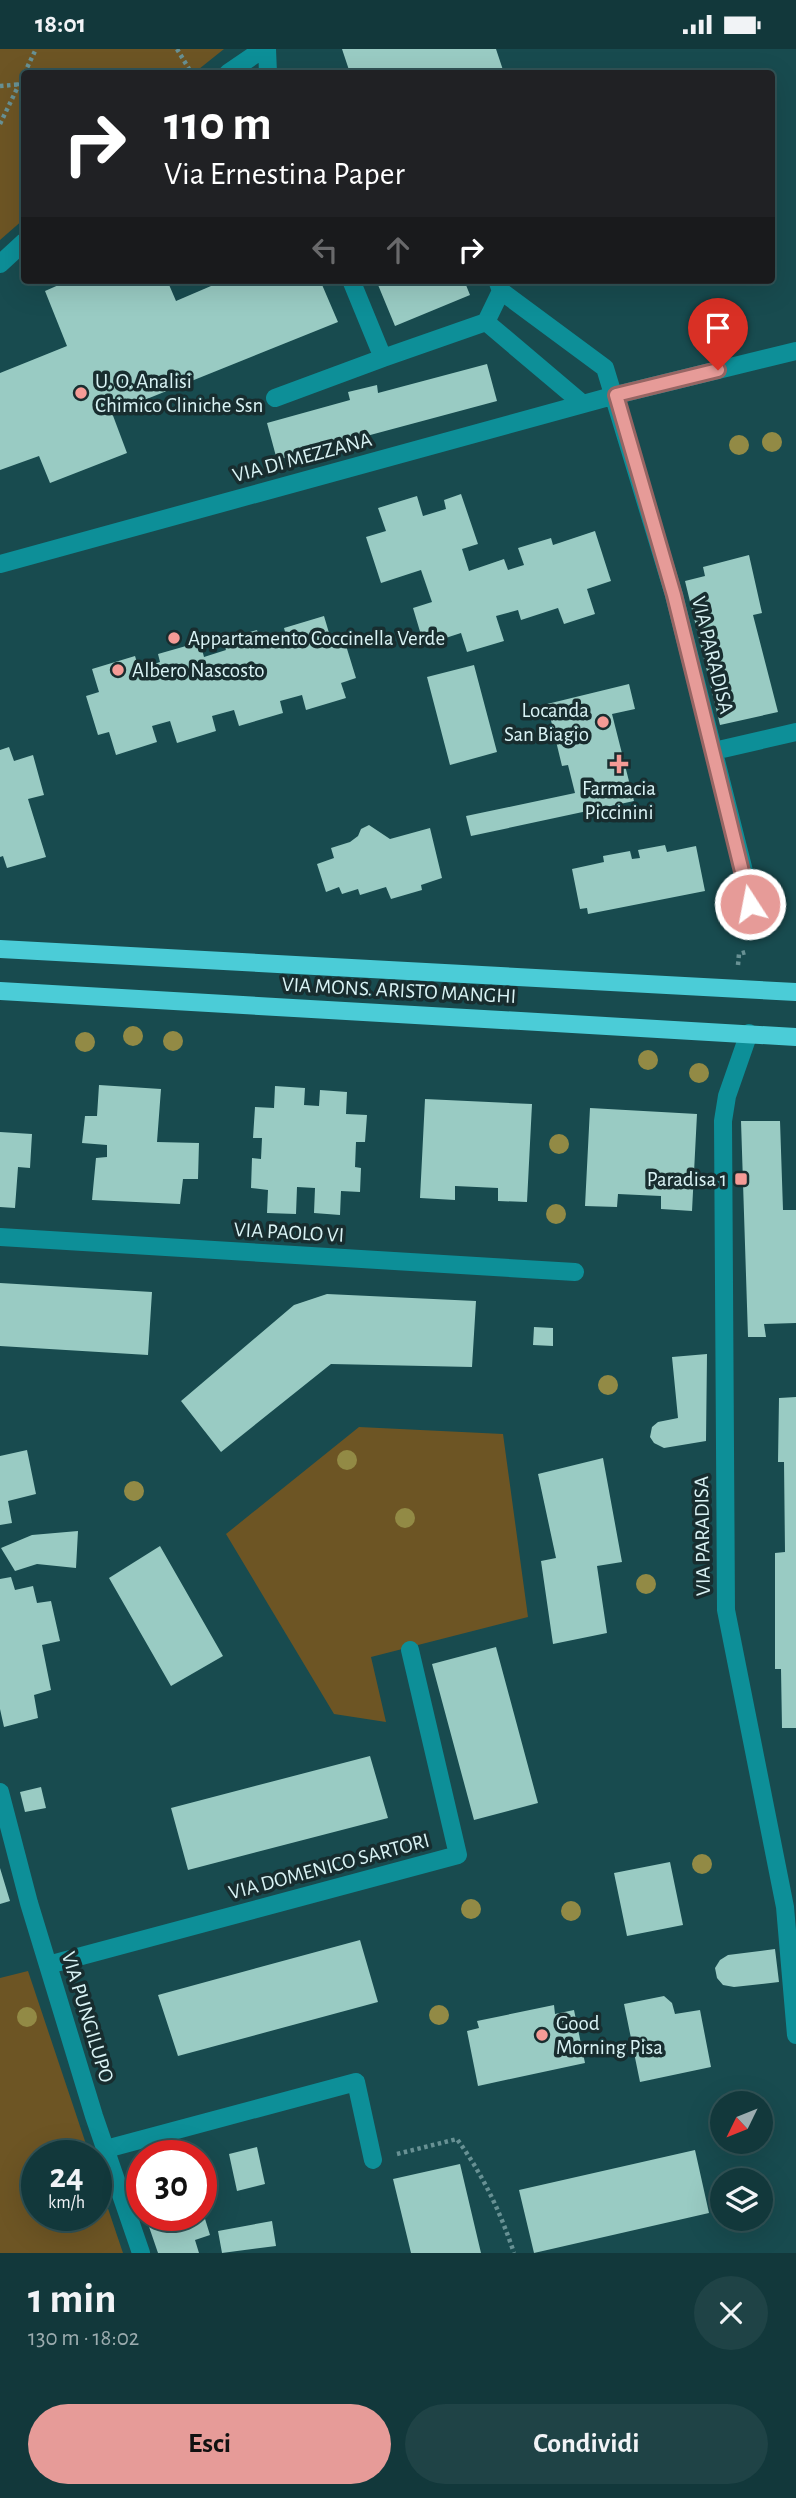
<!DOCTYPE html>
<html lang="it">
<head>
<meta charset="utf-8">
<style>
	body { margin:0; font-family:"Alegreya Sans",sans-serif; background:#1f4346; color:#f1f3f6; height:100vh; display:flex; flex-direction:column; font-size:26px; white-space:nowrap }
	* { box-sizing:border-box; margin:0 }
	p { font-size:23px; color:#9cacaf }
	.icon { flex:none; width:38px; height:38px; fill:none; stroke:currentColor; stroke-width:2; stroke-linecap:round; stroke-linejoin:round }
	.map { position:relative; height:2204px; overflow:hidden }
	.panel { display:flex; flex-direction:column; background:#12383b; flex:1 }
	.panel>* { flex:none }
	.top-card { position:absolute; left:21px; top:21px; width:754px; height:214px; border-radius:7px; box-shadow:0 7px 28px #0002,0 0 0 2px #315255; background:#202124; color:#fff; overflow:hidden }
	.needle { width:46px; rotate:227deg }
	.buttons { position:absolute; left:710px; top:2042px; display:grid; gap:14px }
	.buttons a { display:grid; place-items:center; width:63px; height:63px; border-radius:50%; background:#12383b; box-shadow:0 7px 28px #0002,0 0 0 2px #315255; font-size:35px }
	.speed { position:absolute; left:21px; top:2091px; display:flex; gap:14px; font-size:35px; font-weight:700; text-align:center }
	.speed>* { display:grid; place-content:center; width:91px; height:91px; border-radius:50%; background:#12383b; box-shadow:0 7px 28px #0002,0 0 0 2px #315255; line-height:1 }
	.speed small { font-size:18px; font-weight:400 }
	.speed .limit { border:10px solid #d22; background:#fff; color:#111 }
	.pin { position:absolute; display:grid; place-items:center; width:60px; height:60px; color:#fff; margin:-72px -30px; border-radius:50% 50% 50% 0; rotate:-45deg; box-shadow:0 0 7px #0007 }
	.pin .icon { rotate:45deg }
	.me { position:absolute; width:77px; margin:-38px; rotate:349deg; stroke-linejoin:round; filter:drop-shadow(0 0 5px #0008) }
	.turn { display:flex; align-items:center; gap:24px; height:147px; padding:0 28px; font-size:32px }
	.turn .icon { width:91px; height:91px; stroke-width:2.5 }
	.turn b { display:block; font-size:49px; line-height:60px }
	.lanes { display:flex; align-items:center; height:66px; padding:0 28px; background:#0003; justify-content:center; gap:35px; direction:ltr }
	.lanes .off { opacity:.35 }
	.round { display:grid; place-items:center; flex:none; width:74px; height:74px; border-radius:37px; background:#1f4346 }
	.summary { display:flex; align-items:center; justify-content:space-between; height:119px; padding:0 28px }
	h1 { font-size:42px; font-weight:600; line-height:52px }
	.primary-button { display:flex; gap:14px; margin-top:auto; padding:14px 28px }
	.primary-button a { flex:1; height:80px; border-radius:42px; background:#e69b98; color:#111; font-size:28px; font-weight:600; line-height:80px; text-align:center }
	.primary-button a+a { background:#1f4346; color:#f1f3f6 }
	.status { display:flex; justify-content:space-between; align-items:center; height:49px; padding:0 35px; background:#12383b; direction:ltr }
	.status svg { height:19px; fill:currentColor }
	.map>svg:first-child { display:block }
</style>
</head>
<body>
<div class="status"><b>18:01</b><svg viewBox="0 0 49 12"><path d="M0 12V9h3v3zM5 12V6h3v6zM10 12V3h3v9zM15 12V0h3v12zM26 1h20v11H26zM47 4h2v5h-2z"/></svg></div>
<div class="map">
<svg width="796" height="2204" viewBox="0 0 796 2204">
	<rect width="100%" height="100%" fill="#184b4f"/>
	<path fill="#6d5524" d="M0 0H224L194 24H24V170L0 191Z
		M359 1378 503 1385 528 1568 371 1608 386 1673 334 1665 226 1485Z
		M28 1922 90 2107H37V2166H96V2124L123 2204H0V1929Z"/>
	<path fill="#99cbc3" d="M342 0H496L504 24H350Z
		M70 231H167L176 252 225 231H320L338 273 112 364 127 404 50 434 39 407 0 421V324L67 297 45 242Z
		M376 231H464L470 246 395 277Z
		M487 315 497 352 277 411 267 374 350 351 348 343 377 336 378 344Z
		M461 445 478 495 462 500 469 522 504 510 508 521 524 516 518 499 551 489 553 496 595 482 611 532 587 540 595 565 564 575 558 559 521 571 518 561 496 567 504 592 467 603 461 584 424 596 413 559 432 553 421 521 381 534 366 488 386 482 378 459 417 447 423 467 446 460 444 451Z
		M749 506 762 564 753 566 778 663 720 676 685 532 705 527 703 518Z
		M324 567 332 594 344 590 356 629 341 634 346 649 306 661 302 646 280 652 283 664 239 677 234 661 212 667 216 682 177 694 170 672 152 677 157 693 116 706 109 683 98 686 86 647 99 643 92 620 135 607 139 620 160 613 158 605 200 593 204 608 226 601 222 591 257 581 262 597 287 590 284 579Z
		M474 616 497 703 450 716 427 628Z
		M629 635 635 660 612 665 634 752 471 787 466 767 575 744 568 716 562 717 547 655Z
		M9 698 14 712 33 706 44 746 28 750 46 808 7 819 3 807 0 808V701Z
		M369 776 390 790 430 779 442 829 421 836 422 841 391 850 386 838 360 846 358 840 342 845 339 838 326 843 317 815 334 809 331 799 350 793 358 787 361 780Z
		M665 796 667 803 696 797 705 842 588 865 587 859 580 860 572 820 604 813 603 807 630 802 632 810 640 809 638 801Z
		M99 1036 161 1040 157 1093 199 1094 198 1130H183L180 1155 92 1151 96 1109 107 1108V1096L82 1094 85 1067H97Z
		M275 1037 305 1039 304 1056 319 1057 320 1041 347 1043 346 1065 367 1066 365 1093H356L355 1118 361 1119 360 1143 341 1142 340 1166 314 1164 315 1139 297 1138 296 1165 267 1164 268 1141 251 1139 252 1109 261 1110 262 1089H253L255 1058 274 1059Z
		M425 1050 532 1055 527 1153 498 1152V1139L455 1137V1151L420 1149Z
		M590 1059 697 1065 692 1162 661 1160V1147L618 1145 617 1158 585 1157Z
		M741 1072H780L783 1161H796V1274L764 1275 766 1288H748Z
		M0 1083 32 1085 30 1119 18 1118 15 1159 0 1158Z
		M0 1234 152 1243 148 1306 0 1297Z
		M327 1245 476 1252 472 1318 331 1315 221 1403 181 1352 294 1256Z
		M534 1278 553 1279V1297L533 1296Z
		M707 1305 706 1392 664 1399 654 1394 650 1388 652 1378 658 1373 678 1369 672 1308Z
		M796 1348V1679H782L781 1620H775V1504L785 1503 784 1413H778L779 1349Z
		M27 1401 36 1445 8 1452 12 1474 0 1476V1407Z
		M603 1409 622 1513 597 1517 607 1584 553 1595 541 1512 556 1509 538 1425Z
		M78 1482 76 1519 37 1515 15 1522 1 1499 32 1486Z
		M160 1497 223 1607 171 1637 109 1529Z
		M11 1528 15 1541 33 1537 37 1554 51 1552 60 1592 42 1596 51 1641 34 1646 38 1669 4 1678 0 1660V1530Z
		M496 1598 538 1754 474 1771 432 1615Z
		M370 1707 388 1769 188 1821 171 1759Z
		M41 1738 46 1759 25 1763 20 1743Z
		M670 1813 683 1876 627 1887 614 1824Z
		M0 1819 10 1852 0 1855Z
		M360 1891 378 1953 178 2007 158 1946Z
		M775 1900 779 1933 734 1938 723 1936 717 1929 715 1919 720 1911 728 1906Z
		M664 1947 672 1954 675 1965 700 1961 711 2018 640 2033 624 1955Z
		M554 1956 555 1965 574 1961 585 2014 478 2037 467 1982 479 1979 477 1972Z
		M257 2098 265 2135 237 2142 229 2105Z
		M695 2101 709 2164 534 2204 519 2141Z
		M460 2115 481 2204H411L393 2130Z
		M142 2119V2157H141L130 2123Z
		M202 2160 210 2186 195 2191 199 2204H158L145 2166H201Z
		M272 2172 276 2197 222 2204 218 2182Z"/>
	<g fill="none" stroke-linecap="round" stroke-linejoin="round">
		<path stroke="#689194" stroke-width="4.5" stroke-dasharray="3.5 3.5" stroke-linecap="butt" d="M177 0 189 20
			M145 24 189 21 193 24
			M0 37 24 35
			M0 75 36 0
			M738 916 739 905 746 903
			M397 2105 457 2090C483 2126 500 2162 514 2204"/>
		<path stroke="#0d8f98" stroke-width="18" d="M267 0 268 24
			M228 24 263 0
			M0 215 24 193
			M351 231 383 309 486 273 501 242
			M497 231 501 242 605 319 674 546 746 830 754 880
			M486 273 583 355
			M275 349 383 309
			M0 515 616 346 796 302
			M714 702 796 683
			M749 984 727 1047 723 1072 726 1561 785 1858 796 1986
			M0 1188 575 1223
			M0 1743 29 1854 94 2067 141 2204
			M48 1916 458 1806 410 1601
			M106 2100 356 2033 373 2111"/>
		<path stroke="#4bccd7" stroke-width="18" d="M0 900 796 943
			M0 942 796 988"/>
	</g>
	<g fill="#928a45">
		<circle cx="772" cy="393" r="10"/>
		<circle cx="739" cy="396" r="10"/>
		<circle cx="133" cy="987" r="10"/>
		<circle cx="173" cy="992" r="10"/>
		<circle cx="85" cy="993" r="10"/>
		<circle cx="648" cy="1011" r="10"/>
		<circle cx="699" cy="1024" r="10"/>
		<circle cx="559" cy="1095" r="10"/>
		<circle cx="556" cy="1165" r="10"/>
		<circle cx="608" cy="1336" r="10"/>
		<circle cx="347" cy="1411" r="10"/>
		<circle cx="134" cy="1442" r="10"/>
		<circle cx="405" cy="1469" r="10"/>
		<circle cx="646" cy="1535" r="10"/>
		<circle cx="702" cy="1815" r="10"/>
		<circle cx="471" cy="1860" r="10"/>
		<circle cx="571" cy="1862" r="10"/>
		<circle cx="439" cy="1966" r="10"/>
		<circle cx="27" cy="1968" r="10"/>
	</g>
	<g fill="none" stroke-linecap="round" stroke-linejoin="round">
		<defs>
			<path id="route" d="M718 321 616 346 674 546 750 855"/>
		</defs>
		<use href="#route" stroke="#966563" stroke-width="18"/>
		<use href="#route" stroke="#e69b98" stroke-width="12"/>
	</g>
	<g fill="#f59b96" stroke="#182d2f" stroke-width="2.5">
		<circle cx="81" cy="344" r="7"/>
		<circle cx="174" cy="589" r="7"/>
		<circle cx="118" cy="621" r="7"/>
		<circle cx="603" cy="673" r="7"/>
		<path d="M615.5 704.5h7v7h7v7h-7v7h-7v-7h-7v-7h7z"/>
		<rect x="734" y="1123" width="14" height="14" rx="3.5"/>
		<circle cx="542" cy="1986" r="7"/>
	</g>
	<g text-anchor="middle" stroke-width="7" stroke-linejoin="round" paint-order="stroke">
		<g font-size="21" fill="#d9f3f5" stroke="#182d2f" text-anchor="start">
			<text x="95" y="339">U. O. Analisi<tspan x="95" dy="24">Chimico Cliniche Ssn</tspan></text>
			<text x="188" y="596">Appartamento Coccinella Verde</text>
			<text x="132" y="628">Albero Nascosto</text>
			<text x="589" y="668" text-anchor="end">Locanda<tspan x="589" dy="24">San Biagio</tspan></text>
			<text x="619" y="746" text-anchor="middle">Farmacia<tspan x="619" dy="24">Piccinini</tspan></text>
			<text x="727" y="1137" text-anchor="end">Paradisa 1</text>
			<text x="556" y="1981">Good<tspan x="556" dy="24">Morning Pisa</tspan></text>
		</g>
		<g font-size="21" fill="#d9f3f5" stroke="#182d2f">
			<text transform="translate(302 408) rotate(-15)" y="7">VIA DI MEZZANA</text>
			<text transform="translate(713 606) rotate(76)" y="7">VIA PARADISA</text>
			<text transform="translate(399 941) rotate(3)" y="7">VIA MONS. ARISTO MANGHI</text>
			<text transform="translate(289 1183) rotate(3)" y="7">VIA PAOLO VI</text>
			<text transform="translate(702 1487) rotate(-91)" y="7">VIA PARADISA</text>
			<text transform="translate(329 1817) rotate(-15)" y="7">VIA DOMENICO SARTORI</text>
			<text transform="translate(88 1968) rotate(73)" y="7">VIA PUNGILUPO</text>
		</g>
	</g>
</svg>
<div class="buttons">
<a><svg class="needle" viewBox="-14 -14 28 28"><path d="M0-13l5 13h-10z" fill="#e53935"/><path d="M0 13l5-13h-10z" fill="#9cacaf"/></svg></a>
<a><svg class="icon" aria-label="layers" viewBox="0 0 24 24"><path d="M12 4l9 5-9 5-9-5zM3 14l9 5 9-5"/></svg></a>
</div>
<div class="speed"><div>24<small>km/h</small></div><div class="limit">30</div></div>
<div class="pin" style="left:718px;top:321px;background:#d93025"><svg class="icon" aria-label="arrive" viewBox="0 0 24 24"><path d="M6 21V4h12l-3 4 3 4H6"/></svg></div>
<svg class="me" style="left:750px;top:855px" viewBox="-20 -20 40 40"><circle r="17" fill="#e69b98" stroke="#fff" stroke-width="3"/><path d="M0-11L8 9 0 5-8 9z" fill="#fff"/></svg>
<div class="top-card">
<div class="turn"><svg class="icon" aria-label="right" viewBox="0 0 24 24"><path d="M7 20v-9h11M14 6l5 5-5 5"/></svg><div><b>110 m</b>Via Ernestina Paper</div></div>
<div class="lanes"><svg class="icon off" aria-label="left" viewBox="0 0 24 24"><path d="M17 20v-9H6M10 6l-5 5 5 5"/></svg><svg class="icon off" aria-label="ahead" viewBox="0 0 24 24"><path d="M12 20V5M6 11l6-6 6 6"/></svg><svg class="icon" aria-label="right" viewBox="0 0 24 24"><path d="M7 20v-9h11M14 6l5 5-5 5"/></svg></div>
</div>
</div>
<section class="panel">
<div class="summary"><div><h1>1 min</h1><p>130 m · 18:02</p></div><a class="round"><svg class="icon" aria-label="close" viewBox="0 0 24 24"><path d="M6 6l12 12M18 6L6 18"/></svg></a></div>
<div class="primary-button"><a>Esci</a><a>Condividi</a></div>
</section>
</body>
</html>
